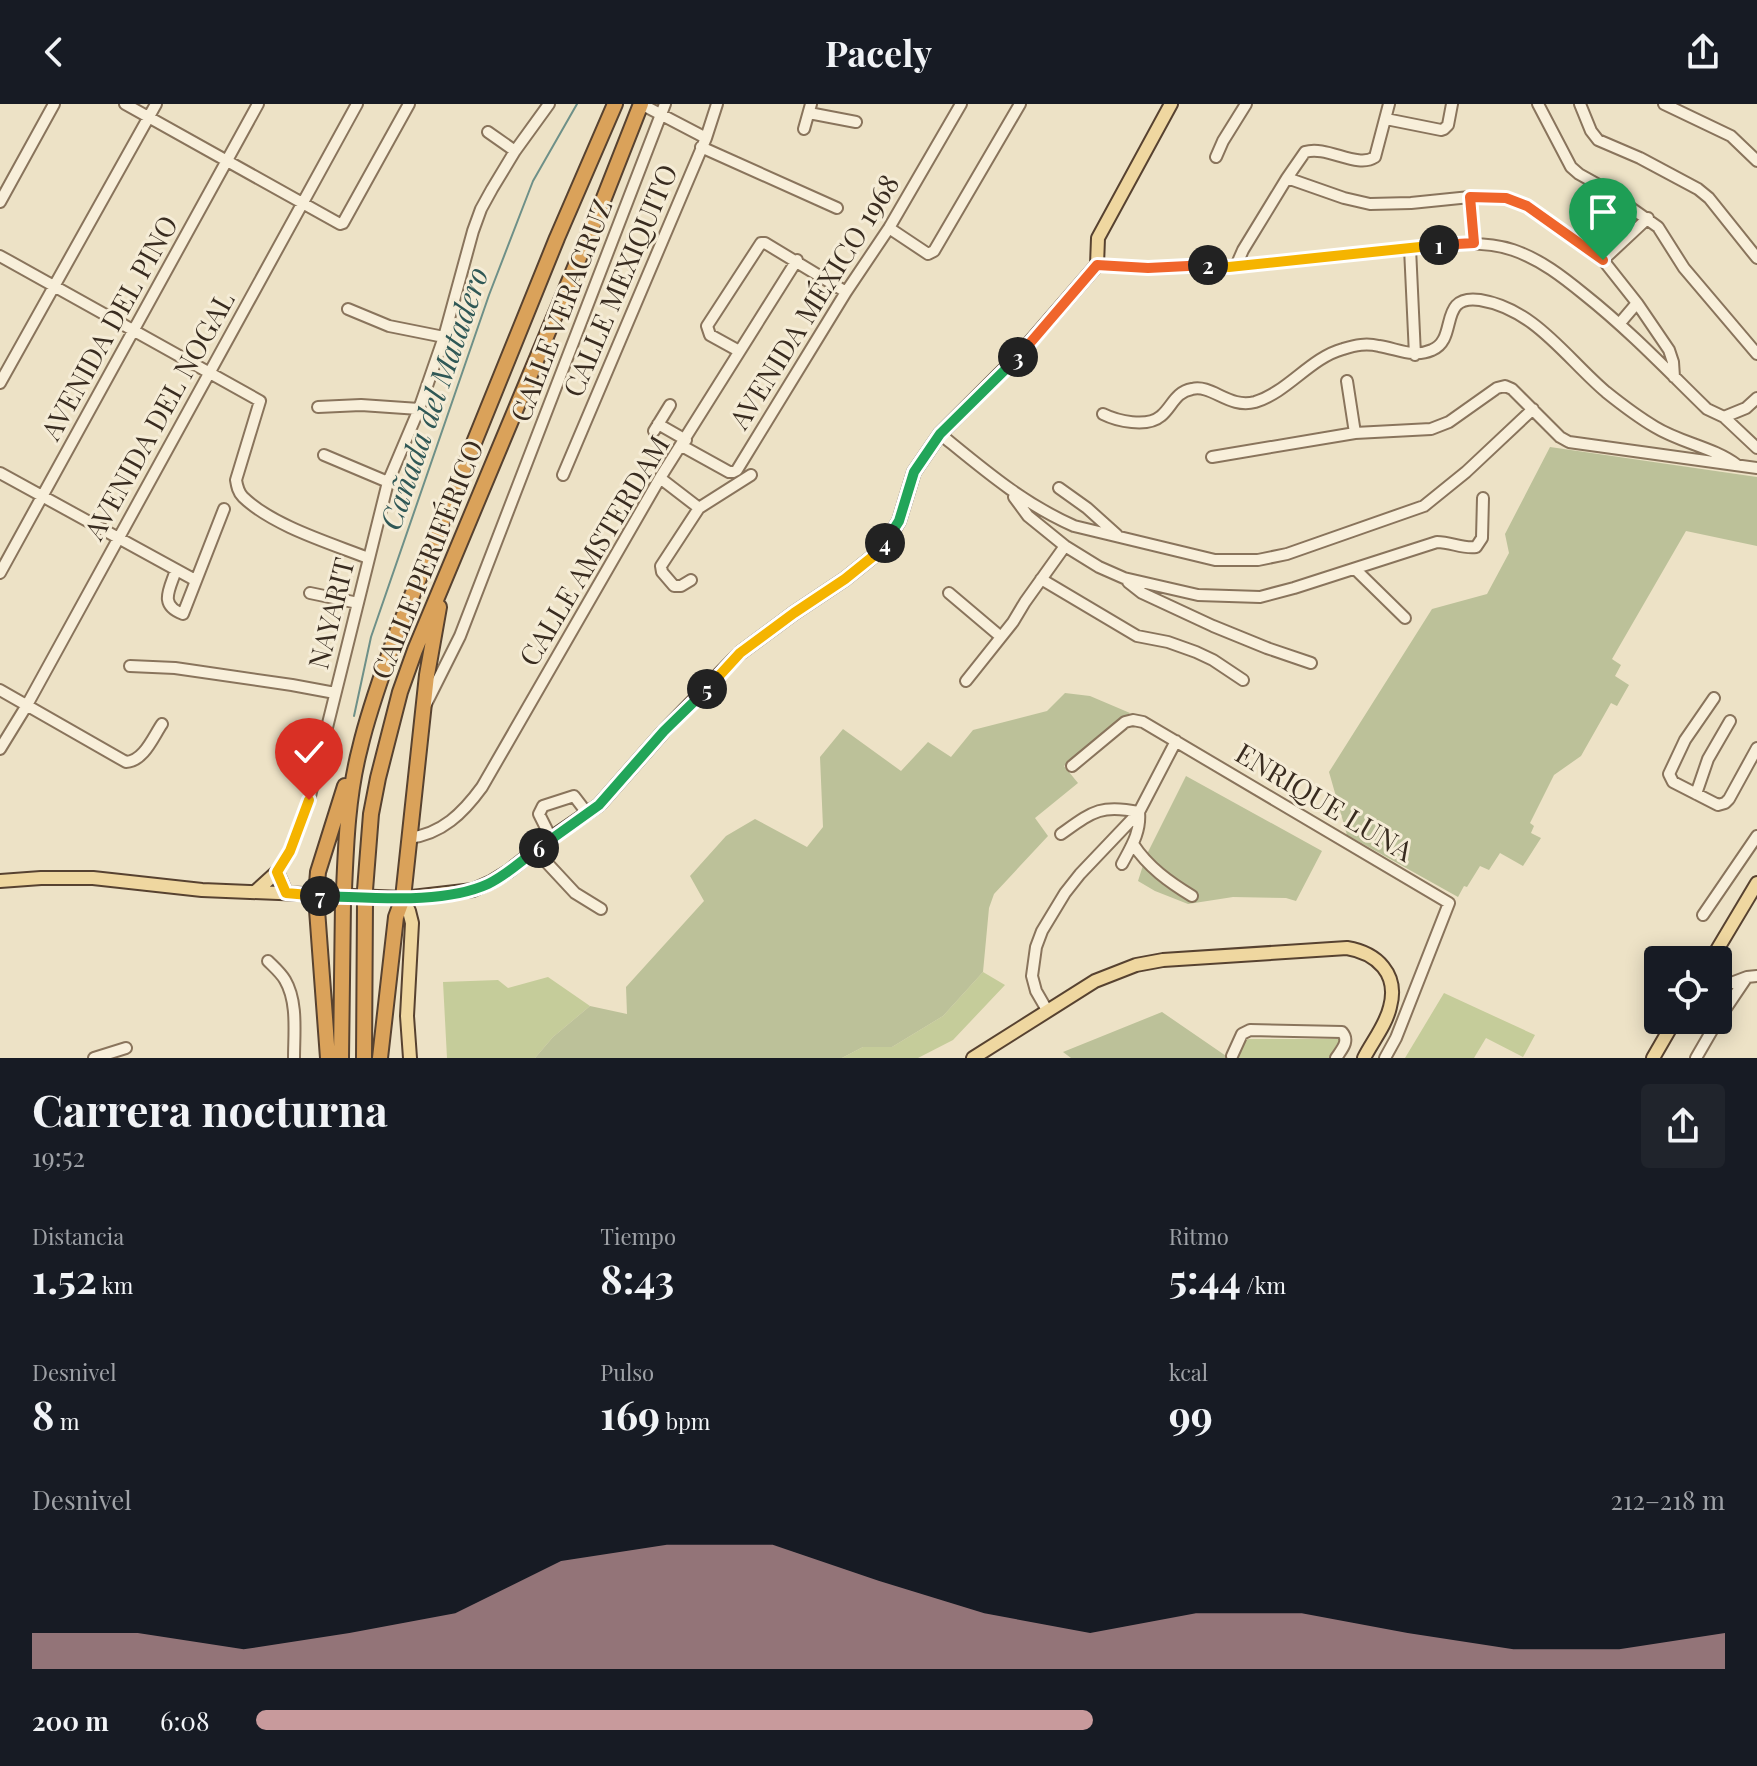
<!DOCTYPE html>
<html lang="es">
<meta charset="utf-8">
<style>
body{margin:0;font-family:"Playfair Display",serif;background:#20242c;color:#f1f3f6;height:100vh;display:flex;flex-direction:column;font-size:30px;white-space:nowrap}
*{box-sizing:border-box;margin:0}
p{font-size:26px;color:#9ea1a6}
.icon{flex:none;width:44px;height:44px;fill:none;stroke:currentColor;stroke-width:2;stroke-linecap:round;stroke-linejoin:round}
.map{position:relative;height:954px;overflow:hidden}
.details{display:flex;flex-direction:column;background:#171b24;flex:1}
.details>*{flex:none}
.controls{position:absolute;left:1644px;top:842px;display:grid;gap:16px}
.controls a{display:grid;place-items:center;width:88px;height:88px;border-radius:8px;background:#171b24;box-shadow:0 4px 20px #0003;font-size:40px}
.pin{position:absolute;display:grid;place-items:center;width:68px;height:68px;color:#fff;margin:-82px -34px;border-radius:50% 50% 50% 0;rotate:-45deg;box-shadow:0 0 8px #0007}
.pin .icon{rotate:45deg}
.km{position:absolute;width:40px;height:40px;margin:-20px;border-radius:50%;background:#222;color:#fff;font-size:22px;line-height:40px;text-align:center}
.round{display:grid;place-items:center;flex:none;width:84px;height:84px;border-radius:8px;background:#20242c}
.headline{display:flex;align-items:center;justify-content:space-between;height:136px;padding:0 32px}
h1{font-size:44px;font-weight:700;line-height:60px}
.figures{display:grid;grid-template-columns:repeat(3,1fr);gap:12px;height:136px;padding:8px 32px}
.figures div{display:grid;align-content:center}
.figures b{font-size:40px;font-weight:700}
.figures small{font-size:22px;font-weight:400}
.figures p{font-size:22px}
.chart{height:224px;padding:16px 32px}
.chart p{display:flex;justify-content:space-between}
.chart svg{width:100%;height:144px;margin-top:8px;fill:#c89a9c;opacity:.7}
ul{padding:0 32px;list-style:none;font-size:26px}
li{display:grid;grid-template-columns:128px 96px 1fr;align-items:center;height:60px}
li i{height:20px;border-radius:10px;background:#c89a9c}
header{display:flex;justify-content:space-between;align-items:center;height:104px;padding:0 32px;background:#171b24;font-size:36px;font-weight:700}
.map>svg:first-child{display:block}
</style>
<header><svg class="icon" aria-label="back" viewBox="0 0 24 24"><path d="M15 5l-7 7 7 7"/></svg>Pacely<svg class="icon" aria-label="share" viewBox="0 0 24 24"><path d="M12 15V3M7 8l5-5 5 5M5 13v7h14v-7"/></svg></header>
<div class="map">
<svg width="1757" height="954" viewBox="0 0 1757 954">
<rect width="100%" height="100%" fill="#ede2c6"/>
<path fill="#c5cc9a" d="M 983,868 L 1005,881 L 953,936 L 918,954 L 842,954 L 863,943 L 892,943 L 943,912 Z
M 548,873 L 590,902 L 553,933 L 535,954 L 447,954 L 443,878 L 498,876 L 508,884 Z
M 1444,889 L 1535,931 L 1523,953 L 1486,934 L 1474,954 L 1405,954 Z
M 1247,935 L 1340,935 L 1329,954 L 1236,954 Z"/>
<path fill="#bcc199" d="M 1550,343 L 1757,373 L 1757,442 L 1686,427 L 1612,555 L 1621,561 L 1615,572 L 1629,581 L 1617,602 L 1611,599 L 1581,652 L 1554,671 L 1530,719 L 1534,722 L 1531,729 L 1541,734 L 1523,762 L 1500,749 L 1489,766 L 1480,762 L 1467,783 L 1464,782 L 1458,793 L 1347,731 L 1329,668 L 1432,505 L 1487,490 L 1509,449 L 1505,430 Z
M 1065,589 L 1090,592 L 1130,609 L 1064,662 L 1078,679 L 1035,714 L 1048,732 L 994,790 L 989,804 L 983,868 L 943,912 L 892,943 L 863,943 L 842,954 L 535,954 L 553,933 L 590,902 L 627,910 L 626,883 L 704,797 L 690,772 L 726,732 L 755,715 L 807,743 L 823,723 L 820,653 L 843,625 L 901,667 L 928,638 L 951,653 L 973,626 L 1047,607 Z
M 1186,672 L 1322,747 L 1296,797 L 1286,794 L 1233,793 L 1188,800 L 1155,787 L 1138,777 L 1146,752 Z
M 1162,908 L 1229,954 L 1071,954 L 1063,948 Z"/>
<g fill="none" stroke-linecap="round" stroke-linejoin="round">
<path stroke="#6e9088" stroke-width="2" d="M 354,612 L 371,533 L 489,191 L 533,77 L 577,0"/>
<g stroke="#89745c" stroke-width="14">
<path id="minor" d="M 125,0 L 340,120 L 343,119 L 409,0
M 641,0 L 706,34
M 1538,0 L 1571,63 L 1579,70 L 1597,80 L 1658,123 L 1684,164 L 1757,250
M 1580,0 L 1591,27 L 1598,36 L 1640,54 L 1698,85 L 1709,94 L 1757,154
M 1664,0 L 1731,32 L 1757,57
M 809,9 L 856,18
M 1386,15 L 1441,26 L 1444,25 L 1448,21 L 1452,0
M 804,25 L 811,0
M 488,28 L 515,47
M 701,43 L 837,104
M 1216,53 L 1223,37 L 1246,0
M 1287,74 L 1344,94 L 1370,100 L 1411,99 L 1470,93 L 1506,94 L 1527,102 L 1603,156 L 1637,199 L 1669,246 L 1673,258 L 1674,273
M 1470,93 L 1474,139
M 0,98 L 54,0
M 889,124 L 928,150 L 934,147 L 1020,0
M 1410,144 L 1415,251
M 0,152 L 260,297 L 236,376 C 237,382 238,388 243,393 C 273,422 330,439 368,454
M 1603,156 L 1648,114
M 1097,161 L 1148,164 L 1207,161 L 1229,163 L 1452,140 C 1472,139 1493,139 1513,146 C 1540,155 1563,173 1585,191 C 1629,226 1667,266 1707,305 L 1724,313 L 1746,304 L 1757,294
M 1236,162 L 1243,146 L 1287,74 L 1305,48 C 1327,41 1357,65 1375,53 L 1389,0
M 348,205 L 389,222 L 444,233
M 1620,219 L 1637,199
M 739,247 L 710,231 L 707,222 L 761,139 L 765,139 L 846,188
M 1347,277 L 1355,329
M 0,279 L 156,0
M 318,303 L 361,301 L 419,305
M 1103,310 C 1117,317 1147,324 1161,312 C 1172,303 1175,288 1192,285 C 1212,280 1229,305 1255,298 C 1288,288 1310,254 1343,245 C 1356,241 1366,239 1379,242 C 1398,245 1414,254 1432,246 C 1459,235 1437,190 1480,196 C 1535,205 1566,254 1606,288 C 1621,300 1638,313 1655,323 C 1681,339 1713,343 1737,361
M 1724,313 L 1757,344
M 658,320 L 686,336
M 654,327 L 670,301
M 940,330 C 983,365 1022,399 1074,422 L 1215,456 L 1258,456 L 1287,450 L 1424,402 L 1466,368 L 1533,305
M 682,342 L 729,368 L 733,368 L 737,366 L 846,188 L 889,124 L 961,0
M 324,351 L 388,378
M 1212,353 L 1355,329 L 1431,325 L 1449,318 L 1497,284 L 1505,282 L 1512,285 L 1560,333 L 1569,338 L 1757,364
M 0,369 L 195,476
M 563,371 L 706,34 L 717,0
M 660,374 L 699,404
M 1059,384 L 1087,404 L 1117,431
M 1014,393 L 1028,412 L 1065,442 L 1099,463 L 1124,474 L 1198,491 L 1260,493 L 1294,484 L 1437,438 C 1451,438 1463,445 1476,443 L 1482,434 L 1483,394
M 1355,465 L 1405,514
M 176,466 C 170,485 158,501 183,510 L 224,405
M 0,469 L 258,0
M 1041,475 L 1137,532 L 1168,538 L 1196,548 L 1213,556 L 1243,576
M 691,476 L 681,482 L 674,482 L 662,468 L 661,462 L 699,404 L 751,371
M 1128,478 L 1142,489 L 1213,522 L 1267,544 L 1311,559
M 310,489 L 358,499
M 949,489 L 1001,533
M 130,562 L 175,564 L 292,581 L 335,589
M 966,577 L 1013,518 L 1025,498 L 1065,442
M 0,586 L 126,658 C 144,657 153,633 162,620
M 1714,594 L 1685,636 L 1669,670 L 1673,678 L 1718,701 L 1725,699 L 1729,695 L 1757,644
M 426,600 L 460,532 L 665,0
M 0,645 L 27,601 L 357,0
M 1072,662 L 1125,618 L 1133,616 L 1143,618 L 1449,799 L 1396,934 L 1385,954
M 1696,690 L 1708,655 L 1730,617
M 1061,730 C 1092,708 1100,700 1139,708 C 1141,728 1131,743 1122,760
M 409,734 C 442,730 463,709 482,683 L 660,374 L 797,156
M 551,734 L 539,710 L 543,702 L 574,692 L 587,709
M 1133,740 C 1148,763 1169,778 1192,792
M 535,746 L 575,789 L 601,805
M 277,768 L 290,747 L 309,696 L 388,378 L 419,305 L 444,233 L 473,127 L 481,105 L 492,85 L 515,47 L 549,0
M 1703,811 L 1757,732
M 268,857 C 274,863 281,869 285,876 C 298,898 294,929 294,954
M 1718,884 L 1747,873 L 1757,872
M 1047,906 L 1036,887 L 1032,872 L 1036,843 L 1042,827 L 1065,789 L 1080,770 L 1139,708 L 1176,637
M 1718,916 L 1747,873
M 1232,952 L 1242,930 L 1250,926 L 1342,928 C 1350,937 1342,945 1336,954
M 94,954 L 126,944
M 1696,954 L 1718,916"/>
</g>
<g stroke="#574230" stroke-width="16">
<path id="major" d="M 0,777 L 41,774 L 93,774 L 202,786 L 403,794 L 473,786 L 491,778 L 509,767 L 551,734 L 599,701 L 664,627 L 740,549 L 794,509 L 845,475 L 881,446 L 899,417 L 914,368 L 940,330 L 1019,251 L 1097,161 L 1098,134 L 1171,0
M 255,788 L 277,768 L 286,789
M 403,794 L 409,807 L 412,819 L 407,912 L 410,954
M 1711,856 L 1757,779
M 973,954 L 1095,877 L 1136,861 L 1163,856 L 1347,844 C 1377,849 1399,870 1390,903 C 1386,921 1372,938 1364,954
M 1653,954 L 1675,916"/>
</g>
<g stroke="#574230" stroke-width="18">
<path id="highway" d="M 344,786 C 346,738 348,690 360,644 C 369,605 383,568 396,531 L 557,134 L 615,0
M 365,786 L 371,710 L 378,674 L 400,588 L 415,546 L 604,94 L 641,0
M 328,954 L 316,792 L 318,768 L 345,682
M 341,954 L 343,798
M 364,954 L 365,799
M 380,954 L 396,813 L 403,794 L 427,571 L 439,503"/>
</g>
<use href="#minor" stroke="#f8efda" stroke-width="10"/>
<use href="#major" stroke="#efd7a0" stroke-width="12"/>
<use href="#highway" stroke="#daa25a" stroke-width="14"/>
<g stroke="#574230" stroke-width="18" stroke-linecap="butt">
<path id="highway-bridge" d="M 343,798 L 344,786
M 365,799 L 365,786"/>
</g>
<use href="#highway-bridge" stroke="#daa25a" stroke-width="14"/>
</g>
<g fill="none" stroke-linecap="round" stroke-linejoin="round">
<g stroke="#fff" stroke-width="16">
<path id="split-1" d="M 1439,141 L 1474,139 L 1470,93 L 1506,94 L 1527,102 L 1603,156"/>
</g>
<g stroke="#fff" stroke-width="16">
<path id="split-2" d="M 1208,161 L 1229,163 L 1439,141"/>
</g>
<g stroke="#fff" stroke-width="16">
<path id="split-3" d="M 1018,253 L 1097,161 L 1148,164 L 1208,161"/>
</g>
<g stroke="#fff" stroke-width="16">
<path id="split-4" d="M 885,439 L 899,417 L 914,368 L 940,330 L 1018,253"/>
</g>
<g stroke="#fff" stroke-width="16">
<path id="split-5" d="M 707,585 L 740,549 L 794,509 L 845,475 L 881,446 L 885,439"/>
</g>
<g stroke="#fff" stroke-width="16">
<path id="split-6" d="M 539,744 L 599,701 L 664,627 L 707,585"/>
</g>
<g stroke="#fff" stroke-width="16">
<path id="split-7" d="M 320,792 C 370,793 442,801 488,780 C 507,771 522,756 539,744"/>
</g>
<g stroke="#fff" stroke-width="16">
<path id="split-8" d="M 309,696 L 290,747 L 277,768 L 286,789 L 320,792"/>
</g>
<use href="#split-1" stroke="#f0652b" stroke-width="10"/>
<use href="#split-2" stroke="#f5b400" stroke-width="10"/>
<use href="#split-3" stroke="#f0652b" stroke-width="10"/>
<use href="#split-4" stroke="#22a559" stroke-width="10"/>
<use href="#split-5" stroke="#f5b400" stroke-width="10"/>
<use href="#split-6" stroke="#22a559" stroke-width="10"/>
<use href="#split-7" stroke="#22a559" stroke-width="10"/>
<use href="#split-8" stroke="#f5b400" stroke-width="10"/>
</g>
<g text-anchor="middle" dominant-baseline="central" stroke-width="6" stroke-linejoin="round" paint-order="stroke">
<g font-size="28" fill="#392c20" stroke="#f5ecd6">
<text transform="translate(619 176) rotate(-67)">CALLE MEXIQUITO</text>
<text transform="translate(813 197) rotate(-58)">AVENIDA MÉXICO 1968</text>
<text transform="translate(560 206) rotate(-69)">CALLE VERACRUZ</text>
<text transform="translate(108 223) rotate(-61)">AVENIDA DEL PINO</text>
<text transform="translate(158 311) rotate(-61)">AVENIDA DEL NOGAL</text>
<text transform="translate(593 446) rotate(-59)">CALLE AMSTERDAM</text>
<text transform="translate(426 455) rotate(-68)">CALLE PERIFÉRICO</text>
<text transform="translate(330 509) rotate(-76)">NAYARIT</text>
<text transform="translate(1325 697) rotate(31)">ENRIQUE LUNA</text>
</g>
<g font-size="30" font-style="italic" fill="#2f5856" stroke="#f5ecd6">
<text transform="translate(433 294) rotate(-71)">Cañada del Matadero</text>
</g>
</g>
</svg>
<div class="controls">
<a><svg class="icon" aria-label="locate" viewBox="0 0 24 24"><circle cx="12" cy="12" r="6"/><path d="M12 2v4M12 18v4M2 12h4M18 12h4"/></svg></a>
</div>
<div class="pin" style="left:1603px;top:156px;background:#1e9e55"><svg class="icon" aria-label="arrive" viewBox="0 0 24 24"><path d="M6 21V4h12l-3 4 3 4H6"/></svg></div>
<div class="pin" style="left:309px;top:696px;background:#d93025"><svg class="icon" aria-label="check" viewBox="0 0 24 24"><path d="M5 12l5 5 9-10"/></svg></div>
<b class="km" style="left:1439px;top:141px">1</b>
<b class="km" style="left:1208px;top:161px">2</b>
<b class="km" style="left:1018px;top:253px">3</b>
<b class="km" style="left:885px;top:439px">4</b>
<b class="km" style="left:707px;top:585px">5</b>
<b class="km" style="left:539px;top:744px">6</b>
<b class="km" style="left:320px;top:792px">7</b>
</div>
<section class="details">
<div class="headline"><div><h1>Carrera nocturna</h1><p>19:52</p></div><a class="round"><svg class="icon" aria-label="share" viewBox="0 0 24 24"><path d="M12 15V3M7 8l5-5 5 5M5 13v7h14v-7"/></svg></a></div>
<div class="figures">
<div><p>Distancia</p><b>1.52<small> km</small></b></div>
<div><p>Tiempo</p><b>8:43</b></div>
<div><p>Ritmo</p><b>5:44<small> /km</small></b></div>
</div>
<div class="figures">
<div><p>Desnivel</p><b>8<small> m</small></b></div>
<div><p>Pulso</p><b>169<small> bpm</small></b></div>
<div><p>kcal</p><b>99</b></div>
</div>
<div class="chart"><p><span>Desnivel</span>212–218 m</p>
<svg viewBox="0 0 160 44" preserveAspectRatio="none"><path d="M0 44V33L10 33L20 38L30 33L40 27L50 11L60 6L70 6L80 17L90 27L100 33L110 27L120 27L130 33L140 38L150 38L160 33V44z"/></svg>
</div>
<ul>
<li><b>200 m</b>6:08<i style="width:57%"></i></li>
</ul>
</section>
